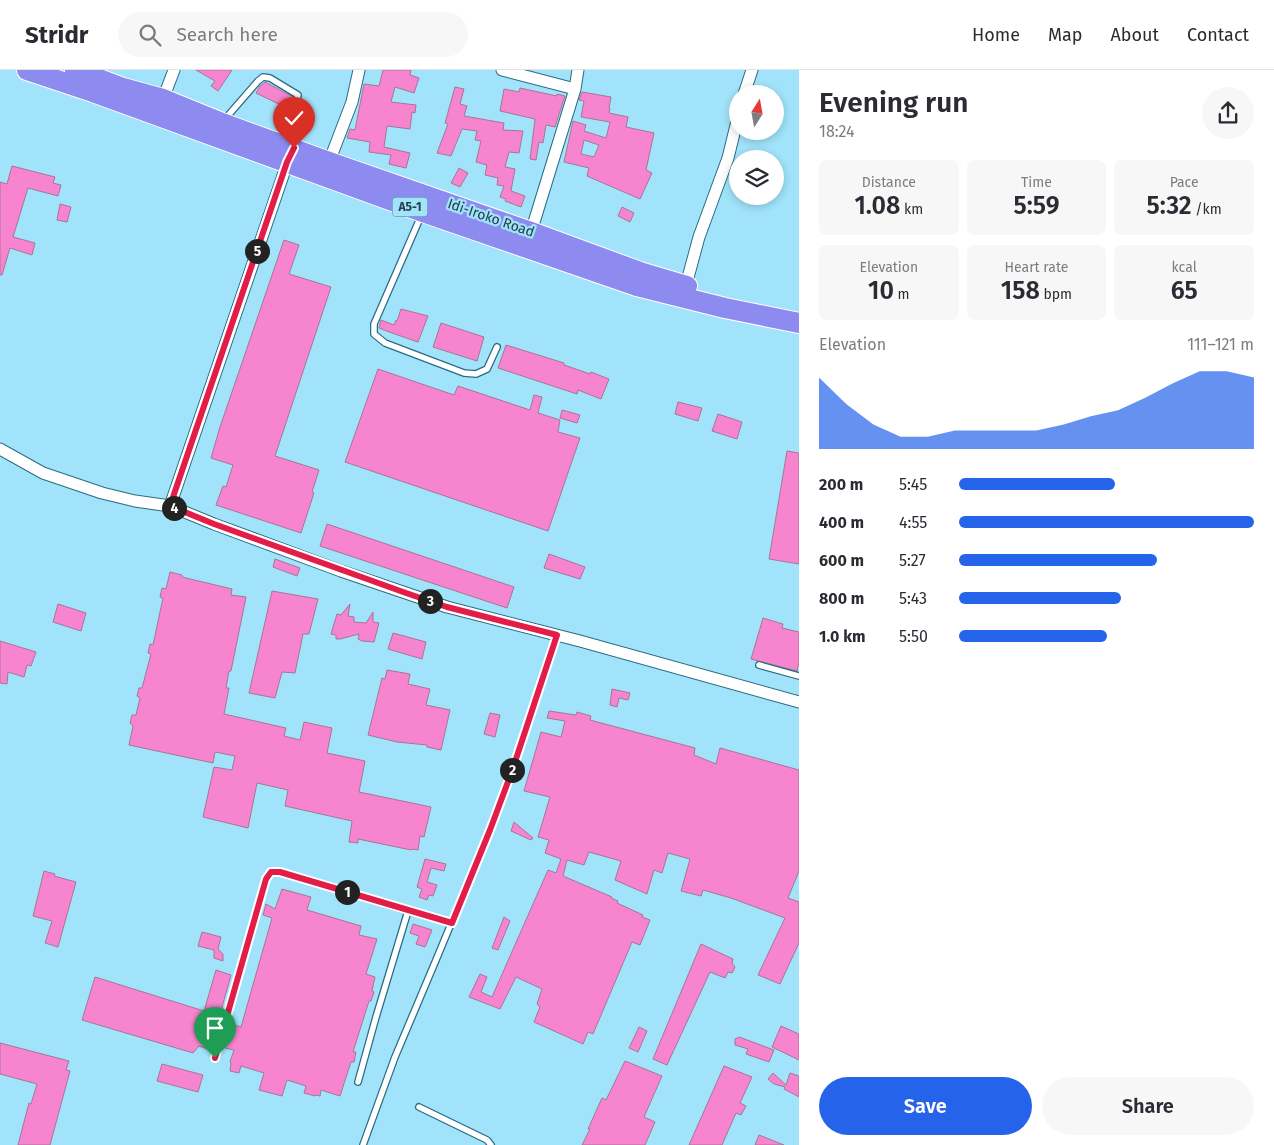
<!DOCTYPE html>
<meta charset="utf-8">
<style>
body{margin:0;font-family:"Fira Sans",sans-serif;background:#f7f7f7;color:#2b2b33;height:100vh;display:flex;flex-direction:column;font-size:19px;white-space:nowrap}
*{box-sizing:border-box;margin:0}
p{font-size:16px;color:#7c7c81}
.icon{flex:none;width:28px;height:28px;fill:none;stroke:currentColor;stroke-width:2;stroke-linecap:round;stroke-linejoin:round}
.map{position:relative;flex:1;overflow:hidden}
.drawer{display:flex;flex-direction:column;background:#fff;width:475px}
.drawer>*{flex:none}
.needle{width:32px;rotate:11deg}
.controls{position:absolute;left:729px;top:15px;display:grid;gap:10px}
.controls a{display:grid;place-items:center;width:55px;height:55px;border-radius:50%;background:#fff;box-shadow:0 2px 8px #0003;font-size:25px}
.pin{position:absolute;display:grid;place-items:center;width:42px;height:42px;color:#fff;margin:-51px -21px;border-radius:50% 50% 50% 0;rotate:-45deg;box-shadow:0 0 5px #0007}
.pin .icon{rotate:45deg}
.km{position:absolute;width:25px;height:25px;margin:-12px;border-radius:50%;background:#222;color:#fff;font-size:14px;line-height:25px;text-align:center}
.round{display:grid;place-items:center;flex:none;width:52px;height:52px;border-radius:26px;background:#f7f7f7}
.head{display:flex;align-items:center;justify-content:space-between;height:85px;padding:0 20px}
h1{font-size:28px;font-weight:600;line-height:38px}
.stats{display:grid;grid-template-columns:repeat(3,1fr);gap:8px;height:85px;padding:5px 20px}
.stats div{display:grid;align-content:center;border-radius:8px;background:#f7f7f7;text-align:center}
.stats b{font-size:25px;font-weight:600}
.stats small{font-size:14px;font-weight:400}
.stats p{font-size:14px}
.chart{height:140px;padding:10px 20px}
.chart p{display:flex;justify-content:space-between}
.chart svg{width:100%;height:90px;margin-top:5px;fill:#2563eb;opacity:.7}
.cta{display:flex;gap:10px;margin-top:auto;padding:10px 20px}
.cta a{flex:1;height:58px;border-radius:30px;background:#2563eb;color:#fff;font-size:20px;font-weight:600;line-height:58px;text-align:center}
.cta a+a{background:#f7f7f7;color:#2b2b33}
ul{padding:0 20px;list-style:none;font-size:16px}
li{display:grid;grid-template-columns:80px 60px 1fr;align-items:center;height:38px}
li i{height:12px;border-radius:6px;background:#2563eb}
header{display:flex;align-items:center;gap:30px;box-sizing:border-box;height:70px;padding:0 25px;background:#fff;border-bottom:1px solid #e1e1e2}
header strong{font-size:24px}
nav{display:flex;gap:28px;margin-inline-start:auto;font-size:18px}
.search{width:350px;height:45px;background:#f7f7f7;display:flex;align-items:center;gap:12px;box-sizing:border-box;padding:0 18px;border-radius:28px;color:#7c7c81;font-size:19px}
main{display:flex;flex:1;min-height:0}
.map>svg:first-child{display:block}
</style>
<header>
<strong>Stridr</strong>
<div class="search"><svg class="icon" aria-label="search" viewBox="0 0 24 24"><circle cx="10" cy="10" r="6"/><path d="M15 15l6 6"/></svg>Search here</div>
<nav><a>Home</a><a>Map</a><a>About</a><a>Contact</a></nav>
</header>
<main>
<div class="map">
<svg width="799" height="1075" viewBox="0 0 799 1075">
<rect width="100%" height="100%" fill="#a1e3fa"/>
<path fill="#f784ce" stroke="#a77694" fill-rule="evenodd" d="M 196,0 L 232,0 L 218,21 L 211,16 L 215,11 Z
M 383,0 L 411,0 L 410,5 L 419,8 L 414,23 L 395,17 L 391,32 L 416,35 L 415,43 L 412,42 L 410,59 L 387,56 L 384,77 L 410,83 L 406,98 L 389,94 L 391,85 L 369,82 L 370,72 L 347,68 L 350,59 L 355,60 L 364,14 L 379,16 Z
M 265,12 L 293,27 L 289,39 L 256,23 L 260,16 Z
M 455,17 L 464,19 L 460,34 L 467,36 L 464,46 L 504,53 L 503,60 L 523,61 L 519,83 L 509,82 L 505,97 L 515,99 L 511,121 L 525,126 L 521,137 L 505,131 L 506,129 L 500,127 L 504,116 L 497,115 L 498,108 L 485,105 L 487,95 L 476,92 L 481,71 L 475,70 L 477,61 L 462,59 L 451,86 L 437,83 L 448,54 L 445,53 Z
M 520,18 L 557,26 L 557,24 L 565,26 L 555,57 L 546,55 L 543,73 L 539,72 L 536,90 L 530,89 L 535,49 L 500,41 L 504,19 L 519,22 Z
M 582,22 L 611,27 L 609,38 L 610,38 L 609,43 L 628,47 L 626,57 L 654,63 L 646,100 L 652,103 L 640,129 L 587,106 L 589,98 L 564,92 L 573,51 L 586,55 L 584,61 L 606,68 L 610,52 L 581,47 L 584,31 L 579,30 ZM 584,70 L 599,75 L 594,87 L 581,84 Z
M 12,96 L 55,107 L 53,113 L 61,115 L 58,126 L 28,118 L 13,167 L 35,173 L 32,185 L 10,178 L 2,205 L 0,205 L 0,112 L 7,114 Z
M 459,98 L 468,103 L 460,117 L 451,113 Z
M 60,134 L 71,137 L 67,152 L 57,150 Z
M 622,137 L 634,143 L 630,152 L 618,146 Z
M 284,170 L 299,175 L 289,204 L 331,217 L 275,386 L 319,400 L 312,422 L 314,423 L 301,463 L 216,435 L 223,416 L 226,417 L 233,395 L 211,388 L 220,357 Z
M 401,239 L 428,246 L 418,272 L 392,263 L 379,258 L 381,250 L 394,255 L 396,250 L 397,251 Z
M 441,253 L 484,267 L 477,291 L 433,277 Z
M 506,275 L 564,293 L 564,295 L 590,304 L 591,302 L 609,309 L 601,329 L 578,320 L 577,324 L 498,298 Z
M 378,299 L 454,325 L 458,316 L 530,340 L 534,325 L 542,327 L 538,343 L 560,350 L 558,362 L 580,368 L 548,461 L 345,392 Z
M 678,332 L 702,338 L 698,351 L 675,344 Z
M 562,340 L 580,345 L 577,353 L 560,348 Z
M 718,344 L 742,352 L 737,369 L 712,361 Z
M 787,381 L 799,383 L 799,494 L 769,489 Z
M 327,454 L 514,517 L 507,538 L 320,476 Z
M 549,484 L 585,497 L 580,509 L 544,498 Z
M 275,489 L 300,498 L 297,506 L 273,497 Z
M 170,502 L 182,505 L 182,507 L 232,519 L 231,525 L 246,527 L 231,601 L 229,601 L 226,618 L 229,618 L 224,644 L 286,658 L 284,666 L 300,670 L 304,652 L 332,658 L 327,683 L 365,691 L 359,722 L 431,737 L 424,767 L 420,766 L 418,780 L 412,779 L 411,780 L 358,769 L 358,773 L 349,772 L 352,751 L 285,736 L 288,720 L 257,713 L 248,758 L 203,747 L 214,697 L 232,700 L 235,686 L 215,682 L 213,693 L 129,675 L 133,656 L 130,653 L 132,645 L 136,645 L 140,628 L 137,626 L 139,618 L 142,618 L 151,584 L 148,583 L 150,574 L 153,575 L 163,528 L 160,527 L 162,518 L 166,519 Z
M 272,521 L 318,529 L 309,564 L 303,564 L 295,603 L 282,602 L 275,628 L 249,623 Z
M 58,534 L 86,543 L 81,561 L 53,552 Z
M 350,534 L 348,546 L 354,547 L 354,552 L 366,553 L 373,542 L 373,552 L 379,553 L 374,572 L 362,571 L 358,569 L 359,564 L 340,569 L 336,569 L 336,565 L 331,564 L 337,544 L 341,545 Z
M 763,548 L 783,554 L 782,558 L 799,562 L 799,592 L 797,601 L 751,589 Z
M 393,563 L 426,572 L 422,589 L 388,579 Z
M 0,571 L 36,582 L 31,596 L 27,595 L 24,607 L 8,602 L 7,614 L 0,613 Z
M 387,600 L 410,604 L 408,614 L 430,619 L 426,635 L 450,640 L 441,680 L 427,677 L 427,675 L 397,672 L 368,665 L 382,608 L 385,609 Z
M 612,619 L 630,623 L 628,630 L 619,628 L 617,637 L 610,635 Z
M 549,641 L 576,645 L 577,642 L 591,646 L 590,650 L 695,678 L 694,685 L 716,694 L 720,678 L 799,700 L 799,801 L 788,828 L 799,832 L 799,873 L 780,914 L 758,905 L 785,848 L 731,828 L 703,820 L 701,826 L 681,821 L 690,789 L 668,783 L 662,803 L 654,800 L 647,824 L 615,810 L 621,791 L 589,782 L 584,795 L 567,790 L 563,806 L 612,827 L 611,828 L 618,831 L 617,833 L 643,845 L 642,847 L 650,850 L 640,875 L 632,872 L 593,964 L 588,962 L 583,974 L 534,952 L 540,937 L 537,934 L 542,919 L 516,907 L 500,939 L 469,927 L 480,904 L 487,907 L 481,922 L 492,927 L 548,800 L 556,803 L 561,789 L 545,783 L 549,770 L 538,767 L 550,727 L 524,721 L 541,662 L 561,667 L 565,651 L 547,648 Z
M 490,643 L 500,645 L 495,667 L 484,664 Z
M 514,752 L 533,768 L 531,770 L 511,761 Z
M 425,789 L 446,794 L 444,801 L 431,798 L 427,812 L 437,815 L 433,826 L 429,825 L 427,830 L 419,827 L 422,819 L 417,817 Z
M 44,801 L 55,804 L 54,806 L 76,812 L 58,877 L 45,873 L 52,851 L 33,846 Z
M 282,819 L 311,827 L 307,840 L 361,856 L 359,865 L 377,869 L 366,904 L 375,907 L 372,921 L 374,922 L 371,931 L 369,931 L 353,982 L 356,982 L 354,992 L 351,992 L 340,1026 L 321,1020 L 320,1026 L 315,1025 L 315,1026 L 304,1023 L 306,1016 L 287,1010 L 282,1026 L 259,1020 L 264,1003 L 241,996 L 239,1003 L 230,1001 L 231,993 L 230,992 L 234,980 L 225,978 L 231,954 L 241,957 L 272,848 L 263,845 L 266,834 L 275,839 Z
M 504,847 L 510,851 L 498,880 L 492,878 Z
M 413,854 L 432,860 L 425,877 L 416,874 L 419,866 L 410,863 Z
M 202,862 L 221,867 L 218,879 L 223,884 L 223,891 L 214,888 L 214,880 L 198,876 Z
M 701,874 L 733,889 L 732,893 L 735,897 L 732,903 L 728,902 L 725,908 L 710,902 L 667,995 L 653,989 Z
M 216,900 L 231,905 L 210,980 L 199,976 L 193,983 L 82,950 L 95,907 L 204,941 Z
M 781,956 L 799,964 L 799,990 L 772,977 Z
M 639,957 L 647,961 L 638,982 L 629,978 Z
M 739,967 L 774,980 L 769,992 L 746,984 L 748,979 L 735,975 L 735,969 Z
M 0,973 L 69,991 L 66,1000 L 70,1001 L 50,1075 L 18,1075 L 29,1033 L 31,1034 L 37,1014 L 0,1004 Z
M 625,991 L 662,1006 L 644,1047 L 655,1052 L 645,1075 L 582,1075 L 590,1059 L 588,1059 L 602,1028 L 606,1030 Z
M 162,994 L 203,1005 L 198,1022 L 157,1011 Z
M 724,996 L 752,1007 L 740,1033 L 746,1036 L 741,1045 L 736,1043 L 722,1075 L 689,1075 Z
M 773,1003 L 786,1015 L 790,1003 L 799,1006 L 799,1027 L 786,1020 L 784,1019 L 785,1017 L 774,1014 L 768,1009 Z
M 759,1065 L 784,1075 L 755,1075 Z"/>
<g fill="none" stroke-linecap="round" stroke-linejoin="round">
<g stroke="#2a6c82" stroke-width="8">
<path id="lane" d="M 225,49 L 258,11 L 263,7 L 270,8 L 298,25 L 287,73
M 421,146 L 374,254 L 374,264 L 385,273 L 464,303 L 476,304 L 487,299 L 497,277
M 759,595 L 799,606
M 215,988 L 266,809 L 271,803 L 280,802 L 408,841 L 452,853
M 358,1012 L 376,947 L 408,841
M 419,1037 L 487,1070 L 491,1075
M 363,1075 L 395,987 L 436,890 L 490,760 L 512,701 L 557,565"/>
</g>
<g stroke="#2a6c82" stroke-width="13">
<path id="street" d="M 502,0 L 575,19
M 744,24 L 752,0
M 163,29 L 174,0
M 329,92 L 352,32 L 359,0
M 531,162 L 575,19 L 578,0
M 686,215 L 699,167 L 728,88 L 738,47
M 0,379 L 43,403 L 102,423 L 135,431 L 170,436 L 214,454 L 341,501 L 447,537 L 580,571 L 799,632
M 170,436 L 289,88"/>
</g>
<g stroke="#fff" stroke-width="22">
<path id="highway" d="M 27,0 L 93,22 L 423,142 L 637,216 L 725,238 L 799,253
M 75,0 L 123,18 L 163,29 L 222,53 L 329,92 L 531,162 L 640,202 L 687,216"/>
</g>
<use href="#lane" stroke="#fff" stroke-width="5.5"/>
<use href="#street" stroke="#fff" stroke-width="11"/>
<use href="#highway" stroke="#8d8bf0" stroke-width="20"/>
</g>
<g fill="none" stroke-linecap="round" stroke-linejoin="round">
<g stroke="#fff" stroke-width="10">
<path id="route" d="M 215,988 L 266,809 L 271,802 L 280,802 L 452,853 L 490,760 L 512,701 L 557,565 L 447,537 L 406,523 L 214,454 L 170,436 L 287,92 L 294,78"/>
</g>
<use href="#route" stroke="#e11d48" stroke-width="6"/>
</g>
<g text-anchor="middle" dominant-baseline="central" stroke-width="4.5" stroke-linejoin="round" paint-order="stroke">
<rect fill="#a1e3fa" stroke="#4a717f" stroke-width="1" x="392.5" y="127.5" width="35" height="19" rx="4"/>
<g font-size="12" font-weight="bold" fill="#25404a">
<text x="410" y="137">A5-1</text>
</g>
<g font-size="14" fill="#25404a" stroke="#a1e3fa">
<text transform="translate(491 148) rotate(19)">Idi-Iroko Road</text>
</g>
</g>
</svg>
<div class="controls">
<a><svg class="needle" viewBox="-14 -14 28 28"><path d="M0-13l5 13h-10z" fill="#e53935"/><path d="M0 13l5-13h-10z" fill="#7c7c81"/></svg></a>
<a><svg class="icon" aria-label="layers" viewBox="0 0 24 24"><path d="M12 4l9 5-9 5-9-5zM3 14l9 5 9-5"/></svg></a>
</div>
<div class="pin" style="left:215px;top:988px;background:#1e9e55"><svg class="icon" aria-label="arrive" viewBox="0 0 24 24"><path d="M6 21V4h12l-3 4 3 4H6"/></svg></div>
<div class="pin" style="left:294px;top:78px;background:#d93025"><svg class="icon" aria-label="check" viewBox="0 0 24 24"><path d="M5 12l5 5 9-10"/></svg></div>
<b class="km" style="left:347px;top:822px">1</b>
<b class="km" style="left:512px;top:700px">2</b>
<b class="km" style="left:430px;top:531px">3</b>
<b class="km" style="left:174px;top:438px">4</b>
<b class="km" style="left:257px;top:181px">5</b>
</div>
<section class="drawer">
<div class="head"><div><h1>Evening run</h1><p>18:24</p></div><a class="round"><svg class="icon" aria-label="share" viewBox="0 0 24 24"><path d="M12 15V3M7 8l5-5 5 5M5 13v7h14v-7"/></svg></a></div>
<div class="stats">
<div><p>Distance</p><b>1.08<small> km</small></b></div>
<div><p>Time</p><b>5:59</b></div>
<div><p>Pace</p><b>5:32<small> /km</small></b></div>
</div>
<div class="stats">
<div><p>Elevation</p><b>10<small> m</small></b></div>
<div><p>Heart rate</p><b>158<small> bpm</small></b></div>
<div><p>kcal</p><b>65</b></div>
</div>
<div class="chart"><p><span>Elevation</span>111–121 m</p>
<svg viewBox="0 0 160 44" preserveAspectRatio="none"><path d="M0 44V9L10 22L20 32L30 38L40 38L50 35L60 35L70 35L80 35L90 32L100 28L110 25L120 19L130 12L140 6L150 6L160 9V44z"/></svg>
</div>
<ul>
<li><b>200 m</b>5:45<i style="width:53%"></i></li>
<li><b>400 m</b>4:55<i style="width:100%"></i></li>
<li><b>600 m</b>5:27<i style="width:67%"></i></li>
<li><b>800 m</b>5:43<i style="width:55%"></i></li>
<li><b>1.0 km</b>5:50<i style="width:50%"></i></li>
</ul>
<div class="cta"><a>Save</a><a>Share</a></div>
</section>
</main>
